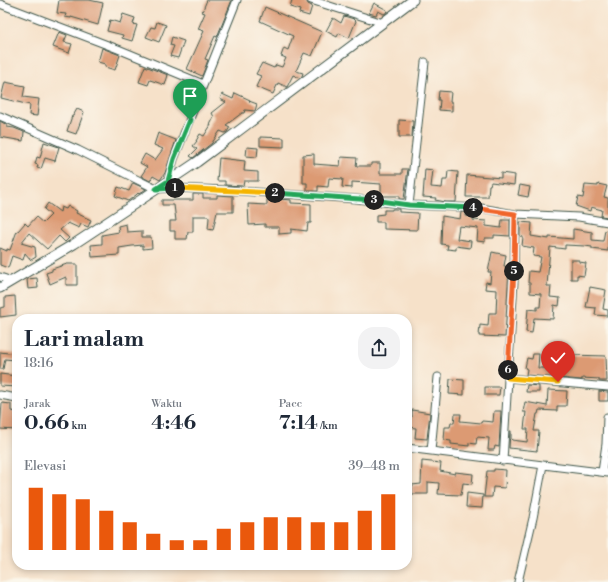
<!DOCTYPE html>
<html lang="id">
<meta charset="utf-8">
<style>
body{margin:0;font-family:"Libre Bodoni",serif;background:#f2f2f3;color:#1f2937;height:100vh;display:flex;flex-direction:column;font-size:15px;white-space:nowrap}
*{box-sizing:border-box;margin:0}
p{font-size:13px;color:#747a83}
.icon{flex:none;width:22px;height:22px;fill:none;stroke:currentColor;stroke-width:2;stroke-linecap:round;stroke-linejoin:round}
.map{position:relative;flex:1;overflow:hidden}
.panel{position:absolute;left:12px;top:314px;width:400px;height:256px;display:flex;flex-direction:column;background:#fff;border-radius:16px;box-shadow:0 2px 6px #0003}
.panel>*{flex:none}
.pin{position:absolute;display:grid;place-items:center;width:34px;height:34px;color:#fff;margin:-41px -17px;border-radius:50% 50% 50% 0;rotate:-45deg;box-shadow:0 0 4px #0007}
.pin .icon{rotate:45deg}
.km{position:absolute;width:20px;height:20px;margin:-10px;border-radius:50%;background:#222;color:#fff;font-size:11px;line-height:20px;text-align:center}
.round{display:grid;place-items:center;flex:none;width:42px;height:42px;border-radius:16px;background:#f2f2f3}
.headline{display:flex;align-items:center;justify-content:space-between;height:68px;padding:0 12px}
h1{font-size:22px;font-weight:700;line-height:30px}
.metrics{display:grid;grid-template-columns:repeat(3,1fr);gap:6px;height:68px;padding:4px 12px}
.metrics div{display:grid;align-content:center}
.metrics b{font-size:20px;font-weight:700}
.metrics small{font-size:11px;font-weight:400}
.metrics p{font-size:11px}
.chart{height:112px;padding:8px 12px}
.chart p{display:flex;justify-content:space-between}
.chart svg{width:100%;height:72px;margin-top:4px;stroke:#ea580c;stroke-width:6}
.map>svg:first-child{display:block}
</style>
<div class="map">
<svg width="608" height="582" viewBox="0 0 608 582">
<rect width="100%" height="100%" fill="#fbf7ec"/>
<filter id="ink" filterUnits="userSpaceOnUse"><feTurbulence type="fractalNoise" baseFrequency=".025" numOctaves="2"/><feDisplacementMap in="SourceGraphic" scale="8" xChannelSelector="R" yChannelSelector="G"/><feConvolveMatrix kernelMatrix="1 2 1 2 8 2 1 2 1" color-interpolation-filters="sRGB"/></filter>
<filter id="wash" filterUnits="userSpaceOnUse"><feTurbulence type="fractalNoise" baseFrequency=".012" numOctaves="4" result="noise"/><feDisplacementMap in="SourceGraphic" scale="16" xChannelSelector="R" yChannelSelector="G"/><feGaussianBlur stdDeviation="0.9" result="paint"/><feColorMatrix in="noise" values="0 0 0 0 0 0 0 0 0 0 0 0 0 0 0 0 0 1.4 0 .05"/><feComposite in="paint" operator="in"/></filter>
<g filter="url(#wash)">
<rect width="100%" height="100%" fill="#f6e1c9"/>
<g id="blocks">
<path fill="#dc9a73" d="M 59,0 L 89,0 L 103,3 L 98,25 L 71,17 L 71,18 L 65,17 L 66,14 L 57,13 Z
M 207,0 L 232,0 L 217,37 L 215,36 L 205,59 L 208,60 L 202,76 L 187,69 L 204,31 L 198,29 L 205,13 L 202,12 Z
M 292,0 L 306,0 L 308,4 L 312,6 L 309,16 L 299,13 L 300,10 L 290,7 Z
M 374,3 L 387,10 L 386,13 L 384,14 L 378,11 L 376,15 L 369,13 Z
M 265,7 L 322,32 L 312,56 L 304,53 L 296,71 L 303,73 L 302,76 L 300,78 L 293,75 L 287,87 L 278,83 L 273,94 L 256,87 L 261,76 L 256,74 L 262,63 L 274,68 L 276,65 L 282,67 L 286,58 L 281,56 L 284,48 L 288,50 L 293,36 L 260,21 Z
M 123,14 L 135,18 L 133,24 L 137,25 L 132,41 L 122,38 L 123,35 L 107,31 L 110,20 L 120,23 Z
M 344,16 L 354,19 L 356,21 L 349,38 L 339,33 L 337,37 L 326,31 L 333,18 L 341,23 Z
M 157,22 L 166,25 L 159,42 L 146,37 L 151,27 L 155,28 Z
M 59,32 L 67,35 L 64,42 L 72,44 L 69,53 L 53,47 Z
M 172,37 L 184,41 L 178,58 L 170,56 L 174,46 L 170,45 Z
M 102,48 L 120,55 L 115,70 L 105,67 L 105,64 L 98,62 Z
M 145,66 L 168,75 L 165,85 L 150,80 L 148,85 L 139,82 Z
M 5,82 L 25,86 L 23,97 L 39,99 L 37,116 L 29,115 L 30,105 L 1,98 Z
M 187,83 L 197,87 L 192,97 L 182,92 Z
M 439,91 L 451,92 L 450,102 L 452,102 L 452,111 L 439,110 L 440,100 L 438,100 Z
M 235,93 L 250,100 L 249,101 L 257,104 L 255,111 L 245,110 L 244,113 L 242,113 L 226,125 L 230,127 L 227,132 L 225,133 L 220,131 L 212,143 L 193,158 L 190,156 L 197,149 L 193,146 L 197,141 L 196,141 L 200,134 L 204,136 L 211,125 L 210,125 L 214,117 L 212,113 L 226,102 L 220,99 L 222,94 L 233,99 Z
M 77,109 L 84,112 L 76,134 L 67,131 L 72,116 L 73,116 Z
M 399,120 L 413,121 L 412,137 L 399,137 Z
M 0,121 L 7,125 L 7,127 L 14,128 L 24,132 L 23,141 L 0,137 Z
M 158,133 L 176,140 L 165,173 L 160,180 L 153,176 L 150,181 L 141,176 L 147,167 L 140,163 L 145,154 L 155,160 L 163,149 L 154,145 Z
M 260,137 L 284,138 L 284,147 L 260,146 Z
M 44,142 L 59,147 L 55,161 L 45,158 L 41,169 L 37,168 L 38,165 L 35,164 L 37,157 L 40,158 Z
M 247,147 L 258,148 L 257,157 L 246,156 Z
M 314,154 L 314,164 L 340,166 L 341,157 L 357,158 L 356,166 L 371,166 L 371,163 L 380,163 L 380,174 L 402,174 L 402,169 L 408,169 L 404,199 L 399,199 L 399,196 L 381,196 L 381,184 L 352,182 L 352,188 L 342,187 L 343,179 L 329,178 L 328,187 L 318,186 L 318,191 L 307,191 L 307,183 L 303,183 L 303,155 Z
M 219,158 L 245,161 L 244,171 L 258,172 L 258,181 L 244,181 L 243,186 L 225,185 L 225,181 L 217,181 Z
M 425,169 L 433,170 L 431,187 L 442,188 L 443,180 L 447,180 L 448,171 L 458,172 L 456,202 L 446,202 L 435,200 L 436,198 L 423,197 Z
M 501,173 L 515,175 L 514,185 L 491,182 L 490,185 L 489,185 L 488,197 L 466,197 L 467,175 L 501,178 Z
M 133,183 L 146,189 L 139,194 L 138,193 L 136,195 L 128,201 L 115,196 L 118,187 L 129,191 Z
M 598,184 L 607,186 L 604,197 L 608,198 L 608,217 L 601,216 L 602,210 L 591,207 L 590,211 L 576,206 L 578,197 L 583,198 L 585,185 L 598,186 Z
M 520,185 L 530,187 L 528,197 L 518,195 Z
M 193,194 L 203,194 L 203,198 L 217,198 L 217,195 L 233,196 L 233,212 L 217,212 L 213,230 L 208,229 L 209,218 L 208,216 L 193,216 L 193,232 L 188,232 L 187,239 L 175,239 L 175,231 L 170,231 L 170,221 L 176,221 L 174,205 L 162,205 L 162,200 L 193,200 Z
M 267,198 L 291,200 L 291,203 L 311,204 L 311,223 L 308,223 L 307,231 L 291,229 L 291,233 L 279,234 L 279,227 L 265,227 L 265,224 L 249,225 L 248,204 L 267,205 Z
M 48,203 L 60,212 L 61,207 L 66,209 L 68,206 L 77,211 L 76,213 L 91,220 L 88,227 L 81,224 L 79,228 L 68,223 L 60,230 L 69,238 L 65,242 L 59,236 L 47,249 L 29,233 L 21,243 L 35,247 L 36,257 L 31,260 L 25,253 L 23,260 L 12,256 L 8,268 L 0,265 L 0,248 L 7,251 L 7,249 L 10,250 L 17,231 L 18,231 L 25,223 L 28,226 L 36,217 L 43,223 L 51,215 L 44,209 Z
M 392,209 L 399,209 L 399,212 L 418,213 L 417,230 L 384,229 L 384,222 L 376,222 L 376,215 L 384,214 L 384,210 L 392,210 Z
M 461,212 L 466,212 L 466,216 L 473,217 L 473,220 L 486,221 L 486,226 L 501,228 L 502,220 L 510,220 L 510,236 L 494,235 L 494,238 L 485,238 L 485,242 L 477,241 L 478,228 L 459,226 L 457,239 L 471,241 L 470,248 L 456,246 L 456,250 L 447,249 L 448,245 L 441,244 L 442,216 L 460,219 Z
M 520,222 L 532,223 L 531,236 L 549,239 L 549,237 L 573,239 L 573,229 L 592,232 L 592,240 L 603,241 L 605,230 L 608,231 L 608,251 L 592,249 L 592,247 L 585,246 L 565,245 L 565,249 L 550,247 L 547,286 L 551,286 L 550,297 L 560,298 L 559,306 L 554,305 L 553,319 L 534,318 L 532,333 L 526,332 L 528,309 L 537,310 L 537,307 L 540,307 L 541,294 L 530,293 L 530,283 L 528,283 L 529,271 L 538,272 L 541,257 L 533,256 L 534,248 L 522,246 L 523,237 L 520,236 Z
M 126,224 L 127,232 L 142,231 L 142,237 L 151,237 L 152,248 L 143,249 L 143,245 L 132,246 L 119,248 L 119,255 L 92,257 L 91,245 L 102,244 L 102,235 L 119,232 L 118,226 Z
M 492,252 L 506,255 L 504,266 L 509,267 L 505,337 L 479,336 L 480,325 L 488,326 L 489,313 L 496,313 L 497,290 L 485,289 L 486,282 L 490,283 L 491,272 L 488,272 Z
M 571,260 L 579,260 L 579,262 L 586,263 L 584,276 L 577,275 L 577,279 L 571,279 Z
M 67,264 L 77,264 L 77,285 L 66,285 L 66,277 L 50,284 L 46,273 L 52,271 L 52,269 Z
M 37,278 L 38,288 L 28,289 L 27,279 Z
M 590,287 L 606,290 L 603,309 L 608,310 L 608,316 L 595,315 L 596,308 L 586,307 Z
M 15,296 L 16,315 L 0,317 L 0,308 L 5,307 L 5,297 Z
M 0,352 L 16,354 L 15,360 L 5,359 L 3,369 L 0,369 Z
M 533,354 L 539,354 L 538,368 L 560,368 L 560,364 L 570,364 L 570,355 L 606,356 L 607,381 L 599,381 L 599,379 L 582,378 L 582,380 L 581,380 L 526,375 L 527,369 L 525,368 L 527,358 L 532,359 Z
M 0,374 L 17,376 L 17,387 L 0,386 Z
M 450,379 L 464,380 L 464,395 L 449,394 Z
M 527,385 L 539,386 L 539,392 L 526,392 Z
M 485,387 L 500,387 L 499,395 L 485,395 Z
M 548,390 L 567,391 L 566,406 L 557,406 L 557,411 L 539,410 L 538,414 L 537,414 L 534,431 L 539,431 L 537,451 L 509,448 L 510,431 L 511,431 L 511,439 L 512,440 L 527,442 L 528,429 L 524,429 L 526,412 L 523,412 L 525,402 L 547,406 Z
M 599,391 L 608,392 L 608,401 L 599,401 Z
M 2,403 L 11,404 L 11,411 L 17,412 L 17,430 L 0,429 Z
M 412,410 L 430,413 L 427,439 L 415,438 L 416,428 L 407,427 L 407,416 L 412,417 Z
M 494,411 L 501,411 L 499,447 L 495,446 L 494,450 L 488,450 L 489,438 L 477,437 L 476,444 L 469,443 L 469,446 L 451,444 L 451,441 L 444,440 L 445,427 L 450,427 L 451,423 L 454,423 L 455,414 L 461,414 L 460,421 L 481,423 L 482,421 L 493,422 Z
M 422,461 L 441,463 L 440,471 L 455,474 L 455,472 L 473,474 L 472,484 L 463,483 L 461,495 L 438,494 L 439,483 L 428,482 L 428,494 L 412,494 L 412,485 L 421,484 Z
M 494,469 L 506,470 L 505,488 L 493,487 L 492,497 L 484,497 L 487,471 L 494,471 Z
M 467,493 L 483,495 L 482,508 L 466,507 Z"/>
</g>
</g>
<g filter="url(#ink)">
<use href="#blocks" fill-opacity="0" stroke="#3f564a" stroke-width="1"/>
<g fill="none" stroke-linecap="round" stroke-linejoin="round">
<g stroke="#3f564a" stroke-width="9">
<path id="minor" d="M 311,0 L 383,23
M 0,4 L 118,49 L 203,84
M 0,116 L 78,150 L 156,189 L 174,188 L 226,190 L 356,199 L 409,205 L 481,208 L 515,214 L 579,217 L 608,222
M 168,181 L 174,159 L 237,0
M 409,205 L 425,62
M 0,277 L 12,281
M 508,378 L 608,387
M 0,395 L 17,398
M 407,448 L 608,473
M 431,451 L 438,377
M 503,461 L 514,281 L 515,214
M 602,472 L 606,444 L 607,417
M 518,582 L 533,518 L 543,465"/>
</g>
<g stroke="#3f564a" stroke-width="11">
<path id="major" d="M 0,288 L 74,244 L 142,199 L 197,162 L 413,0"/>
</g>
<use href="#minor" stroke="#fff" stroke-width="7"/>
<use href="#major" stroke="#fff" stroke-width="9"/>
</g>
</g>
<g fill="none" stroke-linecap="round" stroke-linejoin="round" filter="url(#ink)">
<g stroke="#fff" stroke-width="8">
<path id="split-1" d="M 175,188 L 156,189 L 168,181 L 174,159 L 190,120"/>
</g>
<g stroke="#fff" stroke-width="8">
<path id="split-2" d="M 175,188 L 275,193"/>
</g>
<g stroke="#fff" stroke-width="8">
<path id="split-3" d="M 275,193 L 374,200"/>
</g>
<g stroke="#fff" stroke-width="8">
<path id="split-4" d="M 374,200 L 409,205 L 473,208"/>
</g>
<g stroke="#fff" stroke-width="8">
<path id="split-5" d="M 473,208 L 515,214 L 514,271"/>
</g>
<g stroke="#fff" stroke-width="8">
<path id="split-6" d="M 508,370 L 514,271"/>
</g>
<g stroke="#fff" stroke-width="8">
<path id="split-7" d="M 508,370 L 508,378 L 558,382"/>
</g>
<use href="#split-1" stroke="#22a559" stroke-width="5"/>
<use href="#split-2" stroke="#f5b400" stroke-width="5"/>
<use href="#split-3" stroke="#22a559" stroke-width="5"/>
<use href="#split-4" stroke="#22a559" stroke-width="5"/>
<use href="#split-5" stroke="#f0652b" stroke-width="5"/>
<use href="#split-6" stroke="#f0652b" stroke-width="5"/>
<use href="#split-7" stroke="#f5b400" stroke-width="5"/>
</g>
</svg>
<div class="pin" style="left:190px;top:120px;background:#1e9e55"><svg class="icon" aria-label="arrive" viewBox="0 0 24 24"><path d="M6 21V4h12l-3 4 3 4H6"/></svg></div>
<div class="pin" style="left:558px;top:382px;background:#d93025"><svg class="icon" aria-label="check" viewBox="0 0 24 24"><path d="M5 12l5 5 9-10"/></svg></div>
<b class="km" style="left:175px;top:188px">1</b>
<b class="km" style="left:275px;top:193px">2</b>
<b class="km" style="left:374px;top:200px">3</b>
<b class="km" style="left:473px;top:208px">4</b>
<b class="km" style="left:514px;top:271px">5</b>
<b class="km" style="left:508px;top:370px">6</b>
<section class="panel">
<div class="headline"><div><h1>Lari malam</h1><p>18:16</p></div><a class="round"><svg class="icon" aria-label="share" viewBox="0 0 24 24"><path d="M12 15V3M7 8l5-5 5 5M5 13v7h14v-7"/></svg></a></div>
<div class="metrics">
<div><p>Jarak</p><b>0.66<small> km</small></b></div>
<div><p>Waktu</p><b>4:46</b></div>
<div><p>Pace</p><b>7:14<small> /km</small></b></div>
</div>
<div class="chart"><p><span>Elevasi</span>39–48 m</p>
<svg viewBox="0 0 160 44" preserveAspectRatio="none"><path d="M5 44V6M15 44V10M25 44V13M35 44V20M45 44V27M55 44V34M65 44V38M75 44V38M85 44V31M95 44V27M105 44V24M115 44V24M125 44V27M135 44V27M145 44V20M155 44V10"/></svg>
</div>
</section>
</div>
